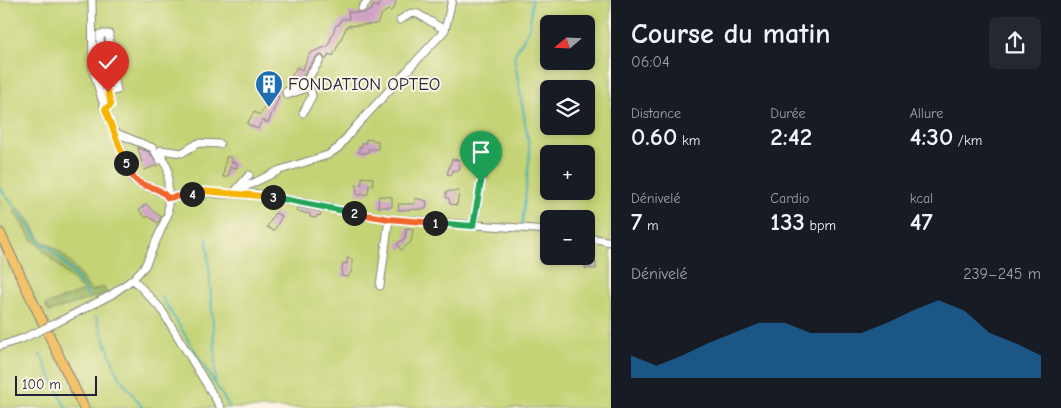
<!DOCTYPE html>
<html lang="fr">
<meta charset="utf-8">
<style>
body{margin:0;font-family:"Comic Neue",sans-serif;background:#242831;color:#f1f3f6;height:100vh;display:flex;flex-direction:column;font-size:19px;white-space:nowrap}
*{box-sizing:border-box;margin:0}
p{font-size:16px;color:#9ea1a6}
.icon{flex:none;width:28px;height:28px;fill:none;stroke:currentColor;stroke-width:2;stroke-linecap:round;stroke-linejoin:round}
.map{position:relative;flex:1;overflow:hidden}
.drawer{display:flex;flex-direction:column;background:#171b24;width:450px}
.drawer>*{flex:none}
.needle{width:32px;rotate:251deg}
.tools{position:absolute;left:540px;top:15px;display:grid;gap:10px}
.tools a{display:grid;place-items:center;width:55px;height:55px;border-radius:8px;background:#171b24;box-shadow:0 2px 8px #0003;font-size:25px}
.scale{position:absolute;left:15px;bottom:12px;width:82px;box-sizing:border-box;padding-left:5px;border:2px solid #22223b;border-top:0;font-size:14px;line-height:18px;white-space:nowrap;color:#22223b;-webkit-text-stroke:4px #fcf5e5;paint-order:stroke}
.pin{position:absolute;display:grid;place-items:center;width:42px;height:42px;color:#fff;margin:-51px -21px;border-radius:50% 50% 50% 0;rotate:-45deg;box-shadow:0 0 5px #0007}
.pin .icon{rotate:45deg}
.km{position:absolute;width:25px;height:25px;margin:-12px;border-radius:50%;background:#222;color:#fff;font-size:14px;line-height:25px;text-align:center}
.round{display:grid;place-items:center;flex:none;width:52px;height:52px;border-radius:8px;background:#242831}
.headline{display:flex;align-items:center;justify-content:space-between;height:85px;padding:0 20px}
h1{font-size:28px;font-weight:700;line-height:38px}
.stats{display:grid;grid-template-columns:repeat(3,1fr);gap:8px;height:85px;padding:5px 20px}
.stats div{display:grid;align-content:center}
.stats b{font-size:25px;font-weight:700}
.stats small{font-size:14px;font-weight:400}
.stats p{font-size:14px}
.chart{height:140px;padding:10px 20px}
.chart p{display:flex;justify-content:space-between}
.chart svg{width:100%;height:90px;margin-top:5px;fill:#1f6fb2;opacity:.7}
main{display:flex;flex:1;min-height:0}
.map>svg:first-child{display:block}
</style>
<main>
<div class="map">
<svg width="611" height="408" viewBox="0 0 611 408">
<rect width="100%" height="100%" fill="#fcf5e5"/>
<filter id="ink" filterUnits="userSpaceOnUse"><feTurbulence type="fractalNoise" baseFrequency=".02" numOctaves="2"/><feDisplacementMap in="SourceGraphic" scale="10" xChannelSelector="R" yChannelSelector="G"/><feConvolveMatrix kernelMatrix="1 2 1 2 8 2 1 2 1" color-interpolation-filters="sRGB"/></filter>
<filter id="wash" filterUnits="userSpaceOnUse"><feTurbulence type="fractalNoise" baseFrequency=".0096" numOctaves="4" result="noise"/><feDisplacementMap in="SourceGraphic" scale="20" xChannelSelector="R" yChannelSelector="G"/><feGaussianBlur stdDeviation="1.12" result="paint"/><feColorMatrix in="noise" values="0 0 0 0 0 0 0 0 0 0 0 0 0 0 0 0 0 1.4 0 .05"/><feComposite in="paint" operator="in"/></filter>
<g filter="url(#wash)">
<rect width="100%" height="100%" fill="#e8e0bd"/>
<path fill="#c4d375" stroke="#737a58" fill-rule="evenodd" d="M 0,0 L 611,0 L 611,408 L 0,408 ZM 549,24 L 586,24 L 586,61 L 549,61 ZM 549,89 L 586,89 L 586,126 L 549,126 ZM 549,154 L 586,154 L 586,191 L 549,191 ZM 549,219 L 586,219 L 586,256 L 549,256 Z"/>
<path fill="#9bb566" stroke="#5e6c50" d="M 19,208 L 30,221 L 41,241 C 62,246 79,274 91,291 L 104,287 L 107,293 L 49,312 L 45,305 L 83,291 L 31,238 L 14,212 Z"/>
<g fill="none" stroke-linecap="round" stroke-linejoin="round">
<path stroke="#39abb2" stroke-width="2" d="M 0,188 L 31,227 L 39,242 L 51,248 L 78,279 L 88,295
M 202,194 L 205,199
M 522,226 L 530,152 L 514,56 L 530,27 L 532,0
M 207,238 L 215,353 L 215,384
M 161,296 L 230,408
M 96,317 L 118,375 L 143,408
M 40,354 L 66,408"/>
</g>
<g id="blocks">
<path fill="#cfa2c3" d="M 381,0 L 396,0 L 395,6 L 391,11 L 388,10 L 382,14 L 377,24 L 347,26 L 333,56 L 329,54 L 326,60 L 322,55 L 317,56 L 303,76 L 294,81 L 290,79 L 297,67 L 302,70 L 310,53 L 328,46 L 336,25 L 339,25 L 341,19 L 349,19 L 348,12 L 364,13 L 371,10 L 374,5 L 378,7 Z
M 276,88 L 280,90 L 277,96 L 279,97 L 268,123 L 262,120 L 258,129 L 247,124 L 254,112 L 260,115 Z
M 366,139 L 378,141 L 378,149 L 368,149 L 368,153 L 359,153 L 359,147 L 362,147 L 362,143 L 366,143 Z
M 138,148 L 149,152 L 158,165 L 144,170 Z
M 226,157 L 231,157 L 231,162 L 237,163 L 237,168 L 230,167 L 228,177 L 223,177 Z
M 452,159 L 459,160 L 460,165 L 459,171 L 453,170 L 452,175 L 447,174 Z
M 362,177 L 373,178 L 372,186 L 369,185 L 368,194 L 357,195 L 356,185 L 362,184 Z
M 452,191 L 459,191 L 457,205 L 450,204 L 449,198 L 446,198 L 446,192 Z
M 379,196 L 392,197 L 392,207 L 378,207 Z
M 415,198 L 427,201 L 426,209 L 398,210 L 399,204 L 415,204 Z
M 146,204 L 155,213 L 161,216 L 158,223 L 148,216 L 146,218 L 139,210 Z
M 297,207 L 321,212 L 320,216 L 317,215 L 316,218 L 310,217 L 310,214 L 296,211 Z
M 275,213 L 282,216 L 274,231 L 267,227 Z
M 406,228 L 413,229 L 411,242 L 401,250 L 397,244 L 405,238 Z
M 586,254 L 593,255 L 593,261 L 596,262 L 596,269 L 585,268 Z
M 347,258 L 352,259 L 352,270 L 348,277 L 341,276 L 343,263 L 347,264 Z"/>
</g>
</g>
<g filter="url(#ink)">
<use href="#blocks" fill-opacity="0" stroke="#85817c" stroke-width="1"/>
<g fill="none" stroke-linecap="round" stroke-linejoin="round">
<g stroke="#85817c" stroke-width="9">
<path id="minor" d="M 92,0 L 93,70 L 105,109 L 133,178 C 143,188 160,187 168,198
M 362,8 L 368,0
M 400,20 L 411,13 L 418,14 L 445,30
M 100,34 L 109,34 L 110,61 L 117,90 L 108,92 L 101,66 Z
M 105,109 L 111,105 L 108,92
M 303,113 L 312,96 L 311,91 L 307,88 L 287,95 L 286,92 L 307,80 L 320,60
M 116,133 L 153,148 L 160,160
M 236,190 L 249,175
M 233,193 L 280,170 L 328,155 L 338,148 L 358,124 L 445,30 L 452,0
M 168,198 L 202,191 L 219,194 L 257,194 L 389,219 L 549,230
M 473,226 L 486,155
M 586,237 L 611,242
M 133,279 L 161,309 L 221,408
M 380,286 L 389,219
M 58,322 L 111,295 L 133,279 L 145,266 L 168,214 L 168,169 L 161,154 L 161,150 L 182,153 L 198,143 L 220,144
M 0,346 L 24,338"/>
</g>
<g stroke="#85817c" stroke-width="11">
<path id="major" d="M 0,233 L 84,408"/>
</g>
<use href="#minor" stroke="#fff" stroke-width="7"/>
<use href="#major" stroke="#f2c36a" stroke-width="9"/>
<g stroke="#85817c" stroke-width="9" stroke-linecap="butt">
<path id="minor-bridge" d="M 24,338 L 58,322"/>
</g>
<use href="#minor-bridge" stroke="#fff" stroke-width="7"/>
</g>
</g>
<g fill="none" stroke-linecap="round" stroke-linejoin="round" filter="url(#ink)">
<g stroke="#fff" stroke-width="10">
<path id="split-1" d="M 435,223 L 473,226 L 481,182"/>
</g>
<g stroke="#fff" stroke-width="10">
<path id="split-2" d="M 354,213 L 389,219 L 435,223"/>
</g>
<g stroke="#fff" stroke-width="10">
<path id="split-3" d="M 273,197 L 354,213"/>
</g>
<g stroke="#fff" stroke-width="10">
<path id="split-4" d="M 192,194 L 202,191 L 273,197"/>
</g>
<g stroke="#fff" stroke-width="10">
<path id="split-5" d="M 126,163 C 137,195 154,180 168,198 L 192,194"/>
</g>
<g stroke="#fff" stroke-width="10">
<path id="split-6" d="M 108,92 L 111,105 L 105,109 L 126,163"/>
</g>
<use href="#split-1" stroke="#22a559" stroke-width="6"/>
<use href="#split-2" stroke="#f0652b" stroke-width="6"/>
<use href="#split-3" stroke="#22a559" stroke-width="6"/>
<use href="#split-4" stroke="#f5b400" stroke-width="6"/>
<use href="#split-5" stroke="#f0652b" stroke-width="6"/>
<use href="#split-6" stroke="#f5b400" stroke-width="6"/>
</g>
<defs>
<g id="building-pin" transform="scale(1.4375)"><path d="M0 17L-7.5 6A9.5 9.5 0 1 1 7.5 6Z" fill="#1f6fb2" stroke="#fcf5e5"/><path d="M-4-6H4V6H1V3H-1V6H-4ZM-2.5-4.3h1.7v1.8h-1.7ZM.8-4.3h1.7v1.8H.8ZM-2.5-1h1.7V.8h-1.7ZM.8-1h1.7V.8H.8Z" fill="#fff"/></g>
</defs>
<g fill-rule="evenodd">
<use href="#building-pin" x="269" y="84"/>
</g>
<g text-anchor="middle" dominant-baseline="central" stroke-width="4" stroke-linejoin="round" paint-order="stroke">
<g font-size="18" fill="#22223b" stroke="#fcf5e5" text-anchor="start">
<text x="288" y="84">FONDATION OPTEO</text>
</g>
</g>
</svg>
<div class="tools">
<a><svg class="needle" viewBox="-14 -14 28 28"><path d="M0-13l5 13h-10z" fill="#e53935"/><path d="M0 13l5-13h-10z" fill="#9ea1a6"/></svg></a>
<a><svg class="icon" aria-label="layers" viewBox="0 0 24 24"><path d="M12 4l9 5-9 5-9-5zM3 14l9 5 9-5"/></svg></a>
<a>+</a>
<a>−</a>
</div>
<div class="scale">100 m</div>
<div class="pin" style="left:481px;top:182px;background:#1e9e55"><svg class="icon" aria-label="arrive" viewBox="0 0 24 24"><path d="M6 21V4h12l-3 4 3 4H6"/></svg></div>
<div class="pin" style="left:108px;top:92px;background:#d93025"><svg class="icon" aria-label="check" viewBox="0 0 24 24"><path d="M5 12l5 5 9-10"/></svg></div>
<b class="km" style="left:435px;top:223px">1</b>
<b class="km" style="left:354px;top:213px">2</b>
<b class="km" style="left:273px;top:197px">3</b>
<b class="km" style="left:192px;top:194px">4</b>
<b class="km" style="left:126px;top:163px">5</b>
</div>
<section class="drawer">
<div class="headline"><div><h1>Course du matin</h1><p>06:04</p></div><a class="round"><svg class="icon" aria-label="share" viewBox="0 0 24 24"><path d="M12 15V3M7 8l5-5 5 5M5 13v7h14v-7"/></svg></a></div>
<div class="stats">
<div><p>Distance</p><b>0.60<small> km</small></b></div>
<div><p>Durée</p><b>2:42</b></div>
<div><p>Allure</p><b>4:30<small> /km</small></b></div>
</div>
<div class="stats">
<div><p>Dénivelé</p><b>7<small> m</small></b></div>
<div><p>Cardio</p><b>133<small> bpm</small></b></div>
<div><p>kcal</p><b>47</b></div>
</div>
<div class="chart"><p><span>Dénivelé</span>239–245 m</p>
<svg viewBox="0 0 160 44" preserveAspectRatio="none"><path d="M0 44V33L10 38L20 33L30 27L40 22L50 17L60 17L70 22L80 22L90 22L100 17L110 11L120 6L130 11L140 22L150 27L160 33V44z"/></svg>
</div>
</section>
</main>
